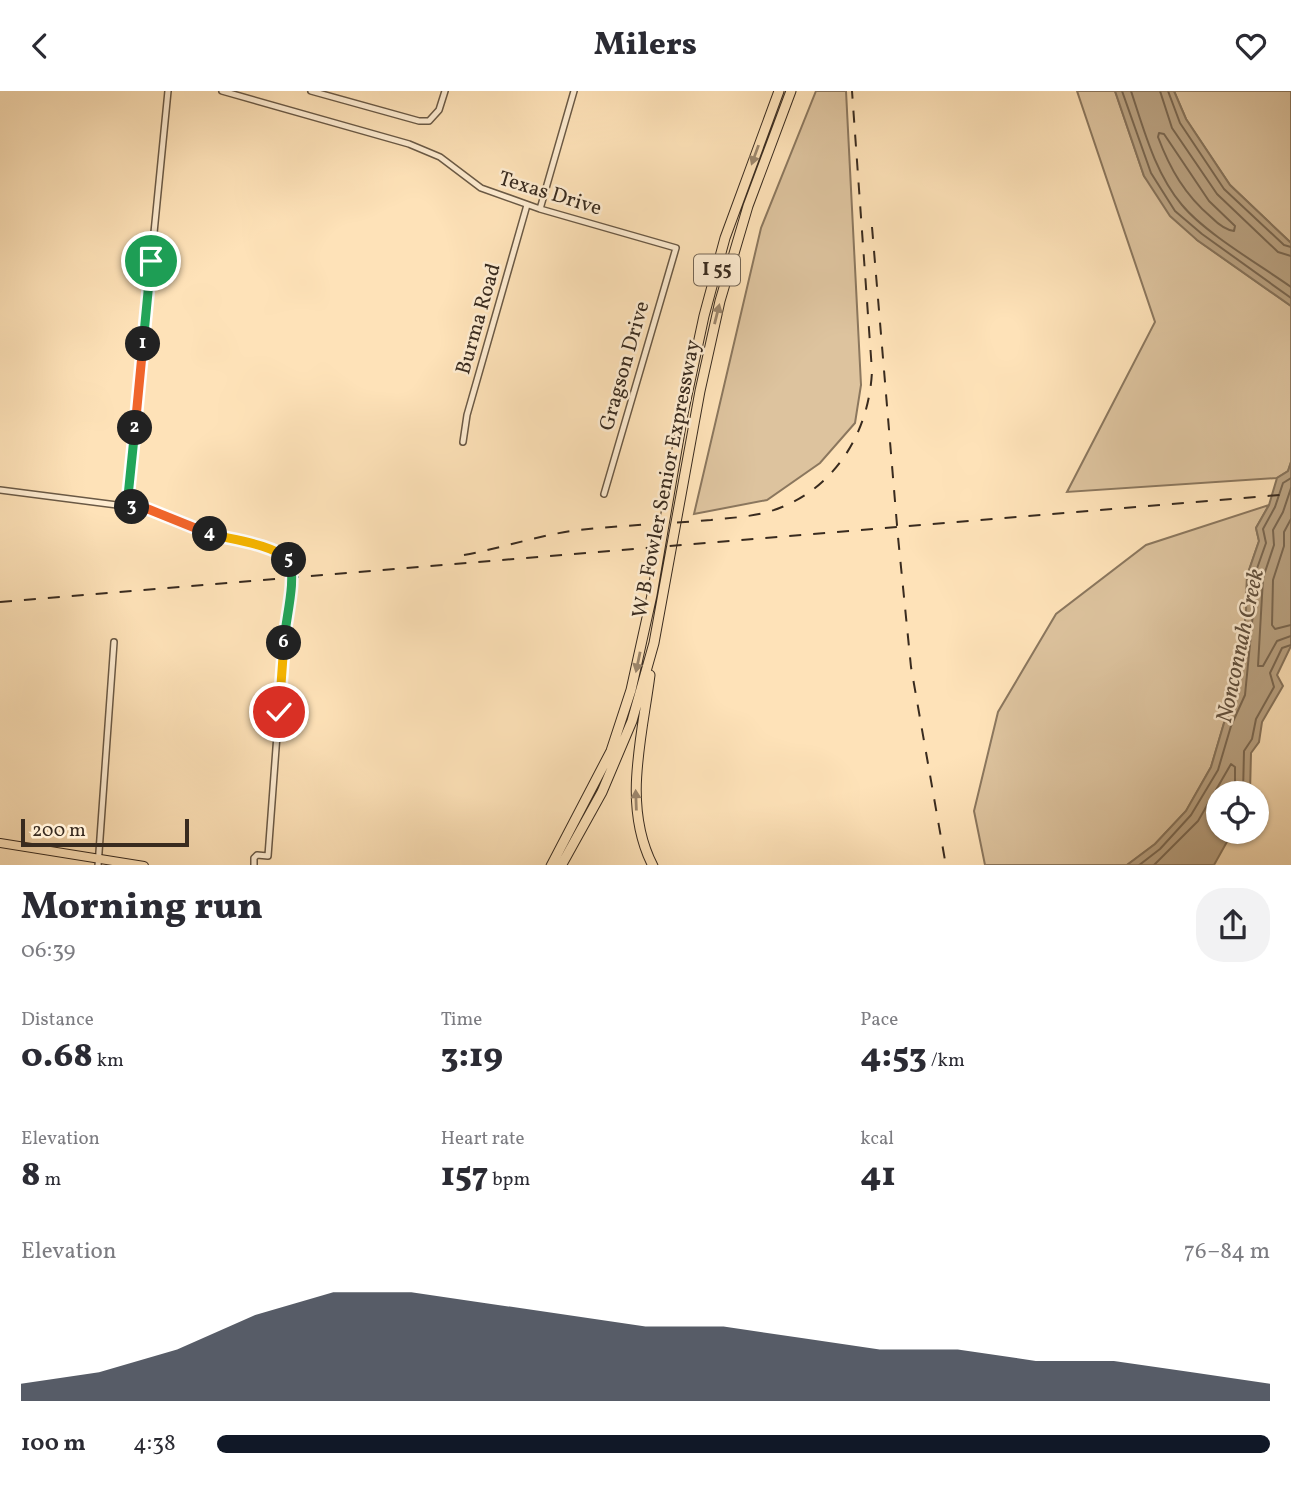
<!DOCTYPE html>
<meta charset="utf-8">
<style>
body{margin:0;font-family:Vollkorn,serif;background:#f2f2f3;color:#2b2b33;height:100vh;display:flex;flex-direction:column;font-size:26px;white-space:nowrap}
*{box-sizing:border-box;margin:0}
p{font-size:23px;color:#7c7c81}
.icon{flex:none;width:38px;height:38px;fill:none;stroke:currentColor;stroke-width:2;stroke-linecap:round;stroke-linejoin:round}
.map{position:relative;height:774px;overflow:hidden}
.sheet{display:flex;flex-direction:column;background:#fff;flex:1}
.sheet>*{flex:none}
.tools{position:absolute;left:1206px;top:690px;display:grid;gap:14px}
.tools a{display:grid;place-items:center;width:63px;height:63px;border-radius:50%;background:#fff;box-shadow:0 2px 5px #0004;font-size:35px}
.scale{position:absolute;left:21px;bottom:18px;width:168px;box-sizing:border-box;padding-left:7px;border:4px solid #392b1f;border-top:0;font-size:19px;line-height:24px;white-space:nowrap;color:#392b1f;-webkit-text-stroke:5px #feecd1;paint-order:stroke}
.pin{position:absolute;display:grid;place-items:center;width:60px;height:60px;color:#fff;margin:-30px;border:4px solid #fff;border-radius:50%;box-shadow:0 2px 7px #0007}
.km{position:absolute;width:35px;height:35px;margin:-18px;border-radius:50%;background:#222;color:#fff;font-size:19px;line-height:35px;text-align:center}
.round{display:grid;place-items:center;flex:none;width:74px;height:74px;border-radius:28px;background:#f2f2f3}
.overview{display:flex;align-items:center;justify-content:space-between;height:119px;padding:0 21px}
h1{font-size:38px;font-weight:800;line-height:52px}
.stats{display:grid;grid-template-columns:repeat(3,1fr);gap:10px;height:119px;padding:7px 21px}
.stats div{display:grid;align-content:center}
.stats b{font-size:35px;font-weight:800}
.stats small{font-size:19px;font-weight:400}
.stats p{font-size:19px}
.chart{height:196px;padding:14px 21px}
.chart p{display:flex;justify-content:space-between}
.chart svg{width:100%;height:126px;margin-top:7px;fill:#111827;opacity:.7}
ul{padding:0 21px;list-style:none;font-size:23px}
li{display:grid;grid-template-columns:112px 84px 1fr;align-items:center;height:52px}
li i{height:18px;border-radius:9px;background:#111827}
header{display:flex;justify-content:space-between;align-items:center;height:91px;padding:0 21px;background:#fff;font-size:32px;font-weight:800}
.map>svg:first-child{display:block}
</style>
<header><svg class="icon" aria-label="back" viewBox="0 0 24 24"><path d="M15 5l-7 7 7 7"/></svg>Milers<svg class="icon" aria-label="heart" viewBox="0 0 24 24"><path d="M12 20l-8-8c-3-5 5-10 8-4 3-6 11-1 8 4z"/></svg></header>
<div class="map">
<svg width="1291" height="775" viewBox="0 0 1291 775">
<rect width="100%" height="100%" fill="#fee2b8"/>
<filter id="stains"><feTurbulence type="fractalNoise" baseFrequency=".00286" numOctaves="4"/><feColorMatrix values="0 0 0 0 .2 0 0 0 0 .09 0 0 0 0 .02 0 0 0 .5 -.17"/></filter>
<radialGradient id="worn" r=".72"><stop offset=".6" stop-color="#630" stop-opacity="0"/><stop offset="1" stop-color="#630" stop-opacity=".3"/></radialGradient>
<path fill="#ddc39e" stroke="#8b775e" stroke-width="2" d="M 816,0 L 846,0 L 861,294 L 855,332 L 820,372 L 767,409 L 694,423 L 761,137 Z
M 1077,0 L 1115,0 L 1144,85 L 1197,149 L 1291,215 L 1291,371 L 1288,380 L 1277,387 L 1067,401 L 1155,231 Z
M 1174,0 L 1291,0 L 1291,152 L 1230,94 L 1186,28 Z
M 1269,414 L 1256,437 L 1259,450 L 1247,485 L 1246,521 L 1238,602 L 1224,632 L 1211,676 L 1186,720 L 1155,753 L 1127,774 L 985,774 L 974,720 L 998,621 L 1056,523 L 1146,454 Z"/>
<path fill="#bba484" stroke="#87745c" stroke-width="2" d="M 1115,0 L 1174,0 L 1186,28 L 1230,94 L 1291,152 L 1291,215 L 1197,149 L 1170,125 L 1144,85 Z
M 1291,371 L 1291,555 L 1277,584 L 1283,595 L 1262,631 L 1259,651 L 1251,662 L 1250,701 L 1218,702 L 1218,740 L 1233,740 L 1214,774 L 1127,774 L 1155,753 L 1186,720 L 1211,676 L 1224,632 L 1238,602 L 1246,521 L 1247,485 L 1259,450 L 1256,437 L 1269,414 L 1277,387 L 1288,380 Z"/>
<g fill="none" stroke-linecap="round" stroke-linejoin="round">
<path stroke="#7a6852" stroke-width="2" d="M 1122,0 L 1151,82 L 1175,120 L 1202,143 L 1291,207
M 1131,0 C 1144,39 1155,82 1182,114 C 1205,142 1260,174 1291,196
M 1160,0 L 1172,37 L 1217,103 L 1278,161 L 1291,165
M 1168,0 L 1180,32 L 1224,98 L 1284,154 L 1291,156
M 1159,42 L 1164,43 L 1209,110 L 1235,135 L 1234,140 C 1226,139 1217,132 1211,126 C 1185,104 1170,78 1158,46 Z
M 1291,397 L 1283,421 L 1273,439 L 1274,454 L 1263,487 L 1258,575 L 1263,575 L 1277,550 L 1291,545
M 1291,428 L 1284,441 L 1284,455 L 1273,489 L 1272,534 L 1275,538 L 1291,534
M 1243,702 L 1244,660 L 1252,648 L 1256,628 L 1274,596 L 1270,582 L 1282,557 L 1291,554
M 1138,775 L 1160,758 L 1191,724 L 1218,679 L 1231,635 L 1245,604 L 1253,522 L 1254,486 L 1266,452 L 1263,438 L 1275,416 L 1283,392 L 1291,387
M 1153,775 L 1198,730 L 1231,673 L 1235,676 L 1235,702"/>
<g stroke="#6a5945" stroke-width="8">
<path id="street" d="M 222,0 L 409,53 L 440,66 L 481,97 L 540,118 L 676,157 L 604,403
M 311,0 L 419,30 L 429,30 L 439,19 L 445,0
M 540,118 L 574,0
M 463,351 L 467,324 L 527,114
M 0,399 L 148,418 L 197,439 L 277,460 L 290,470 L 290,502 L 285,536 L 268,765 L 257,764 L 254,767 L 254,775
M 127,415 L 168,0
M 98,775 L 114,551"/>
</g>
<g stroke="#392b1f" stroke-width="10">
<path id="primary" d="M 0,752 L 144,775"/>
</g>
<g stroke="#392b1f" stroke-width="11">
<path id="highway" d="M 650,584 C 642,647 622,715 653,775
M 551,775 L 611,660 L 631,599 L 652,504 L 683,323 L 704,225 L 725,147 L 779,0
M 561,775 L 602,701 L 632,630 L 654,552 L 700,300 L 720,210 L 748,115 L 791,0"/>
</g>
<use href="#street" stroke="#feecd1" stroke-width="5"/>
<use href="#primary" stroke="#fee2b8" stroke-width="8"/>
<use href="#highway" stroke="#fee2b8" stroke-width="9"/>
<path stroke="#392b1f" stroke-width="2" stroke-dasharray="12 12" stroke-linecap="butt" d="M 872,136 L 898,446 L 911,576 L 946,775
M 464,464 C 502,457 540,444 578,439 C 623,434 667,433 711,429 C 729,427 747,426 764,422 C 830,405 869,346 872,280 L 852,0
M 0,511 L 1291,403"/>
</g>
<defs><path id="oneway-solid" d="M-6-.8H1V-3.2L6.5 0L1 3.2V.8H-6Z" transform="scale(1.75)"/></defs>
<g fill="#9c866c">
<use href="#oneway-solid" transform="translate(755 64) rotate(110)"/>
<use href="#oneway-solid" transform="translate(717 223) rotate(-76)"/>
<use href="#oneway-solid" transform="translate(638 571) rotate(102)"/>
<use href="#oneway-solid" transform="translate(636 709) rotate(-92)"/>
</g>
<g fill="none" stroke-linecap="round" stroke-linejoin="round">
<g stroke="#fff" stroke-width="14">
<path id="split-1" d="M 143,253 L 151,170"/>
</g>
<g stroke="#fff" stroke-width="14">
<path id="split-2" d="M 135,337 L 143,253"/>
</g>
<g stroke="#fff" stroke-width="14">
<path id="split-3" d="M 132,416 L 127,415 L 135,337"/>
</g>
<g stroke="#fff" stroke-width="14">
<path id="split-4" d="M 132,416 L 148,418 L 210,443"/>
</g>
<g stroke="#fff" stroke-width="14">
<path id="split-5" d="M 210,443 C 233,449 272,453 289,469"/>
</g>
<g stroke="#fff" stroke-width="14">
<path id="split-6" d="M 284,552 C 285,529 297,489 289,469"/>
</g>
<g stroke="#fff" stroke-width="14">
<path id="split-7" d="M 279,621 L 284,552"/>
</g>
<use href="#split-1" stroke="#22a559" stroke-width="9"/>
<use href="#split-2" stroke="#f0652b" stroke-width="9"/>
<use href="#split-3" stroke="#22a559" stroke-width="9"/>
<use href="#split-4" stroke="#f0652b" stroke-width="9"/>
<use href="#split-5" stroke="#f5b400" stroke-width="9"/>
<use href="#split-6" stroke="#22a559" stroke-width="9"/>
<use href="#split-7" stroke="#f5b400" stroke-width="9"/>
</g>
<g text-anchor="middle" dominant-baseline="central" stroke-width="5" stroke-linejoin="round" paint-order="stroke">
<rect fill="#feecd1" stroke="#746554" stroke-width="2" x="694" y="163.5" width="46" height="31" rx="5"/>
<g font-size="19" font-weight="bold" fill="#392b1f">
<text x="717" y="179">I 55</text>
</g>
<g font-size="21" fill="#392b1f" stroke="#feecd1">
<text transform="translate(550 103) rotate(17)">Texas Drive</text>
<text transform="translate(479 228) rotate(-74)">Burma Road</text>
<text transform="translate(625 275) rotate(-74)">Gragson Drive</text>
<text transform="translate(667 388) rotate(-79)">W B Fowler Senior Expressway</text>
</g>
<g font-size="23" font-style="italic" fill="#604f3d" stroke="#feecd1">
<text transform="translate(1241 555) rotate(-78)">Nonconnah Creek</text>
</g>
</g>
<rect width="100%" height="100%" filter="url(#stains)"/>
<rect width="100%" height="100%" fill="url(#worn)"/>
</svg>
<div class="tools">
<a><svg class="icon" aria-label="locate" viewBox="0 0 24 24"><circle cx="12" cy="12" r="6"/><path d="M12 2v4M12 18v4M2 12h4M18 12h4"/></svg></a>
</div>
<div class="scale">200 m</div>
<div class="pin" style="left:151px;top:170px;background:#1e9e55"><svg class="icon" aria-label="arrive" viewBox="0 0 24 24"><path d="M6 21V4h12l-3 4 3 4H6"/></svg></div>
<div class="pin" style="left:279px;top:621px;background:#d93025"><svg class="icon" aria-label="check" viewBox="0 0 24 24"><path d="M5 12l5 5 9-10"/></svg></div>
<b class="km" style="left:143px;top:253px">1</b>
<b class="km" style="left:135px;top:337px">2</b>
<b class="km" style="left:132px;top:416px">3</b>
<b class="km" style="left:210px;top:443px">4</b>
<b class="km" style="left:289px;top:469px">5</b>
<b class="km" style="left:284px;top:552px">6</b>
</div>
<section class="sheet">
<div class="overview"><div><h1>Morning run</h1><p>06:39</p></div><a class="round"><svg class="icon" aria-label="share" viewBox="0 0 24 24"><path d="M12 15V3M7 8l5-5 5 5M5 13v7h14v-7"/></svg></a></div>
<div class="stats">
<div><p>Distance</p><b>0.68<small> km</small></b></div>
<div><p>Time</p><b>3:19</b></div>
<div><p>Pace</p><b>4:53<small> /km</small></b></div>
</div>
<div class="stats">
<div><p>Elevation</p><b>8<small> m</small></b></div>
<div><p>Heart rate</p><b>157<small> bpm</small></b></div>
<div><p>kcal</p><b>41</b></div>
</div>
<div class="chart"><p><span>Elevation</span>76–84 m</p>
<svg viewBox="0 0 160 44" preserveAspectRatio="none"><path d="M0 44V38L10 34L20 26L30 14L40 6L50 6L60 10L70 14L80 18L90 18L100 22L110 26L120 26L130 30L140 30L150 34L160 38V44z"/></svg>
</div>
<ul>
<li><b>100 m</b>4:38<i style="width:100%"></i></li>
</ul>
</section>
